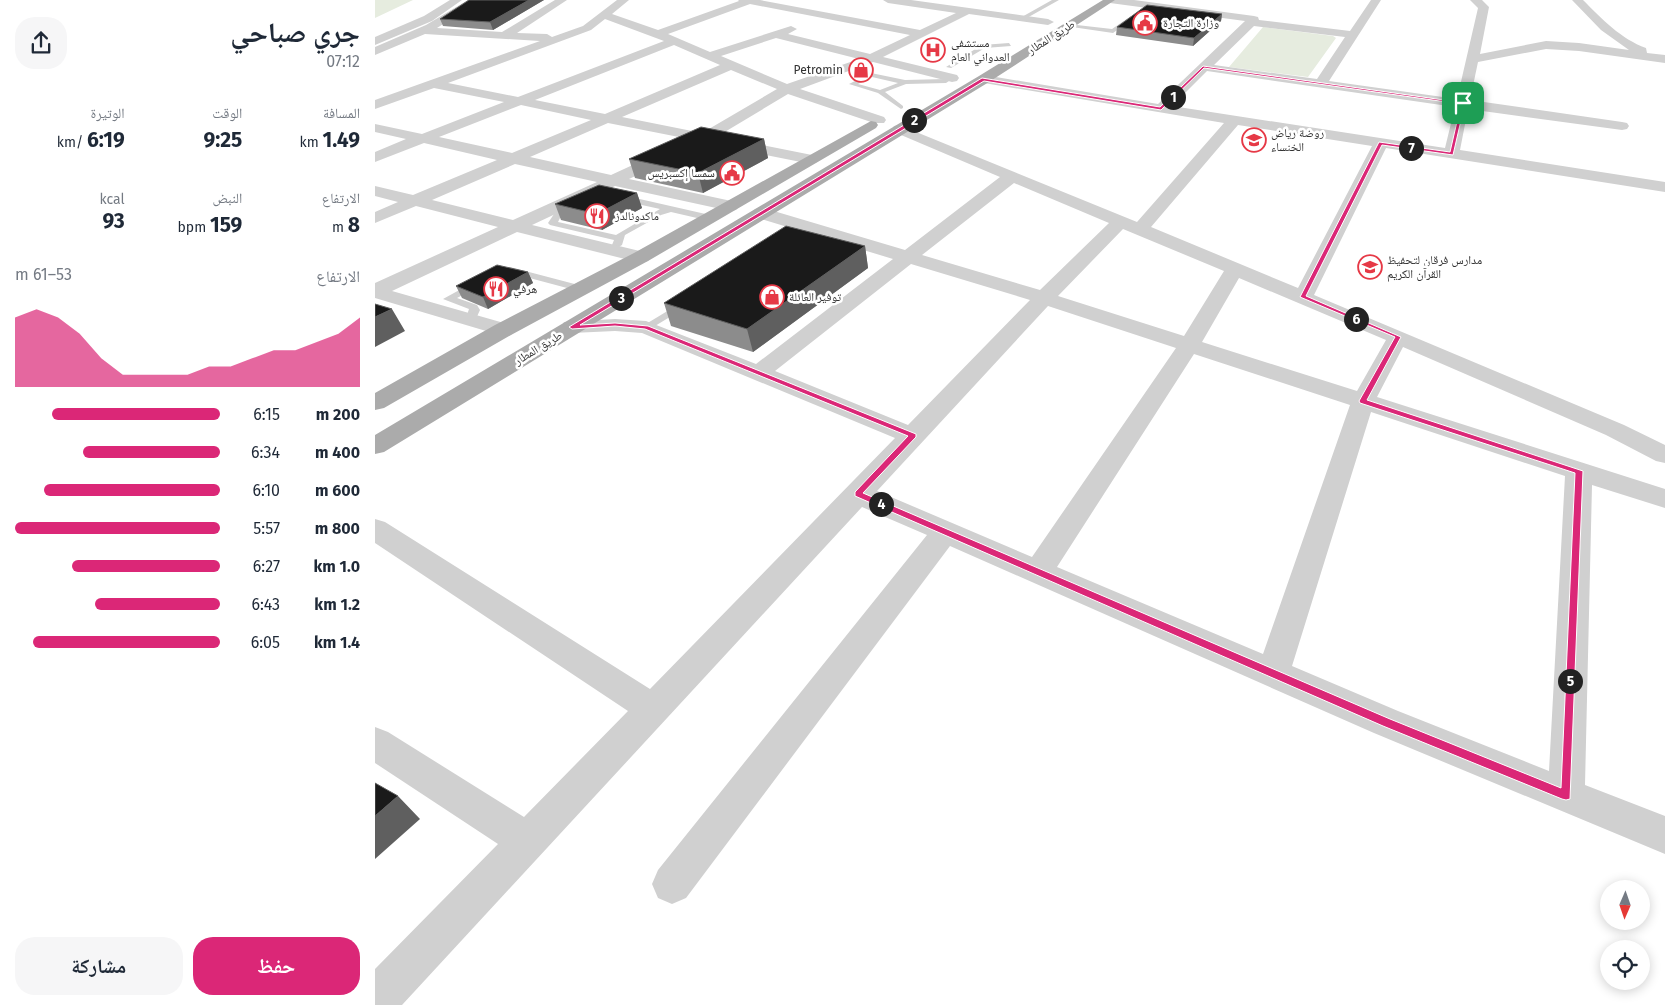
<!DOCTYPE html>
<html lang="ar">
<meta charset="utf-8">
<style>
body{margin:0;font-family:"Fira Sans","Noto Naskh Arabic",sans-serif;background:#f6f6f7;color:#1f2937;direction:rtl;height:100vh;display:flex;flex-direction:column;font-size:19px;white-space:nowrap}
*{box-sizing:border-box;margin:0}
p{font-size:16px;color:#747a83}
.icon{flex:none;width:28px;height:28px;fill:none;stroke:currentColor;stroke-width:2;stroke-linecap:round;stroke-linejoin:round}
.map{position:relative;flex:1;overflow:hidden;direction:ltr}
.sheet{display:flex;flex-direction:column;background:#fff;width:375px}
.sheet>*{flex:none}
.needle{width:32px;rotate:182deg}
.tools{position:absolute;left:1225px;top:880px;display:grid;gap:10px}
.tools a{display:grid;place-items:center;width:50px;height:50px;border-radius:50%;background:#fff;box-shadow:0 2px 12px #0003;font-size:25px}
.pin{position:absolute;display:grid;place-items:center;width:42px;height:42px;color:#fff;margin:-21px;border-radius:10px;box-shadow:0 2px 8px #0006}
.km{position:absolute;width:25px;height:25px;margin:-12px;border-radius:50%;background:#222;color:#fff;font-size:14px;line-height:25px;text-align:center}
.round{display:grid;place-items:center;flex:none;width:52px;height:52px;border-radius:20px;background:#f6f6f7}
.head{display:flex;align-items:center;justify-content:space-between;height:85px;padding:0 15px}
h1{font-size:28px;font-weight:700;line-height:38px}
.metrics{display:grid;grid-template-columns:repeat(3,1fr);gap:8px;height:85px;padding:5px 15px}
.metrics div{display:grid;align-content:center}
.metrics b{font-size:21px;font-weight:700}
.metrics small{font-size:14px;font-weight:400}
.metrics p{font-size:14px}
.chart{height:140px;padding:10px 15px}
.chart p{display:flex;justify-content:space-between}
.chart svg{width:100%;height:90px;margin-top:5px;fill:#db2777;opacity:.7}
.action{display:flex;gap:10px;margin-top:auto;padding:10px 15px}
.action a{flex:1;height:58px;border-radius:20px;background:#db2777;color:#fff;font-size:20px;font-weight:700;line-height:58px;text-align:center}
.action a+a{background:#f6f6f7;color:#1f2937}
ul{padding:0 15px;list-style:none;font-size:16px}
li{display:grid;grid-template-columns:80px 60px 1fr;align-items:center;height:38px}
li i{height:12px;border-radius:6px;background:#db2777}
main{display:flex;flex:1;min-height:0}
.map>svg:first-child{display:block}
</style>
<main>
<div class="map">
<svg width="1290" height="1005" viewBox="0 0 1290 1005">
<rect width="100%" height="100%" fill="#fff"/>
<path fill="#e6ecdf" d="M 0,0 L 38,0 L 0,18 Z
M 888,27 L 958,36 L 961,38 L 933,77 L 854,67 Z"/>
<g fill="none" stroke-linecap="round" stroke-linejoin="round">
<path fill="#d0d0d0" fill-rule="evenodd" d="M 677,0 L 684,0 L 650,19 L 645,18 Z
M 756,16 L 758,19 L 738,33 L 690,26 L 693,24 L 737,29 Z
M 634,43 L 636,46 L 610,48 L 576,68 L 571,67 L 607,45 Z
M 496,73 L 530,80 L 571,79 L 574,81 L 571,83 L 531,84 L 510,92 L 528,106 L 528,108 L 526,109 L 503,93 L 474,84 ZM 497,77 L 523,83 L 505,90 L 483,84 Z
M 247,195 L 335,215 L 339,218 L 335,221 L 296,212 L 286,215 L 250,235 L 247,245 L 242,248 L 237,245 L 239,240 L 175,225 L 173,223 L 179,214 L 201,204 L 204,205 L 204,209 L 185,218 L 183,222 L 241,235 L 285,209 L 244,200 L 244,196 Z
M 135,267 L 211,287 L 212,289 L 207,292 L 132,272 L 132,268 Z
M 99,282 L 104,285 L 103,287 L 82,298 L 102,305 L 105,310 L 99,323 L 95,324 L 90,321 L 94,309 L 68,299 Z
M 309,301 L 314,304 L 313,306 L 275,329 L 267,329 L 266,327 Z"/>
<path fill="#d0d0d0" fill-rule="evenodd" d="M 93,0 L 105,0 L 62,28 L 127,32 L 180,0 L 192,0 L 142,33 L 172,34 L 177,37 L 208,26 L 242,0 L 254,0 L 237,14 L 283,30 L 364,1 L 363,0 L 385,0 L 545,30 L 581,13 L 513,3 L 508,0 L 536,0 L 673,19 L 679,22 L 673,25 L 594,14 L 508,57 L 582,75 L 584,78 L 582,81 L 577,82 L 498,62 L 425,89 L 509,117 L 511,120 L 509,123 L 499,123 L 413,94 L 343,136 L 442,156 L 444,159 L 442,162 L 436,164 L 331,143 L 254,179 L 361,202 L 364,206 L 361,210 L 355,211 L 240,186 L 157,225 L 273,253 L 276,257 L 273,261 L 266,263 L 142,232 L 17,291 L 136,325 L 139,330 L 136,335 L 128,336 L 0,298 L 0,283 L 123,227 L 41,206 L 0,223 L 0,212 L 23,202 L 0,196 L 0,186 L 38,195 L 122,160 L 49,143 L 0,162 L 0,152 L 31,139 L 0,132 L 0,124 L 47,134 L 129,102 L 59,88 L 0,109 L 0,100 L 165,41 L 50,34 L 0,55 L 0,47 L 51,25 ZM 375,4 L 535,35 L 495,54 L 413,34 L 422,29 L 416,26 L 335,52 L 293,34 ZM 230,19 L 289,41 L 143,97 L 73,83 L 216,30 ZM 401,38 L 484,59 L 412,84 L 346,56 ZM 299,45 L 345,65 L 230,114 L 160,100 ZM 356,70 L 402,89 L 327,133 L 247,117 ZM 146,105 L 216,120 L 137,153 L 64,137 ZM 233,123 L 314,139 L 236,175 L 155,157 ZM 140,164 L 222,182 L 138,220 L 57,200 Z
M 730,0 L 759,0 L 879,16 L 883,17 L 884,20 L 975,31 L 996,0 L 1006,0 L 954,81 L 1082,99 L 1103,8 L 1095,0 L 1107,0 L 1114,7 L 1105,54 L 1171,41 L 1204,43 L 1254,50 L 1226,30 L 1197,0 L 1208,0 C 1227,19 1246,39 1271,48 L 1272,53 L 1290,55 L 1290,63 L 1204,51 L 1171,49 L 1103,62 L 1095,100 L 1247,122 L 1252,123 L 1254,126 L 1252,129 L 1247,130 L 1093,109 L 1085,150 L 1290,182 L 1290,192 L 1011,148 L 939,295 L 1249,425 L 1290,445 L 1290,463 L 1281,461 L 1231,435 L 1028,347 L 1002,397 L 1290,489 L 1290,508 L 1217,485 L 1210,785 L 1290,816 L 1290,854 L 999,733 L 575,546 L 311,898 L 297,904 L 283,898 L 277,884 L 283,870 L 552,535 L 487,507 L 27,1005 L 0,1005 L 0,969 L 123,844 L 0,763 L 0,727 L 13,732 L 149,817 L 253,711 L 0,543 L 0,519 L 10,522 L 275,689 L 520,438 L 267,333 L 240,331 L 197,333 L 189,332 L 186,327 L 189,322 L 240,319 L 271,321 L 381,364 L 518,259 L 380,217 L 377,213 L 380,209 L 386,208 L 392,209 L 530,250 L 625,177 L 519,132 L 517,129 L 519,126 L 524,125 L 762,222 L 849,123 L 609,83 L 602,79 L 609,75 L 783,104 L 870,21 L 735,3 ZM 879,26 L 970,37 L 942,79 L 839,65 ZM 832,71 L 1080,107 L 1070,148 L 797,106 ZM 863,125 L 997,146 L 923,288 L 776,227 ZM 639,183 L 734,223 L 665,290 L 547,255 ZM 748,229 L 849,271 L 809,336 L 683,296 ZM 536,264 L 655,300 L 533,425 L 400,371 ZM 864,278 L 1011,340 L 982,391 L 827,342 ZM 673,306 L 801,348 L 657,557 L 502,491 ZM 819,354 L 975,405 L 888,654 L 682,567 ZM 996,412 L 1190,476 L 1174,771 L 1023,711 L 917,666 Z"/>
<path fill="#d0d0d0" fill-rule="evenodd" d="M 75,0 L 87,0 L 57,21 L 0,45 L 0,37 L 49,16 Z"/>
<path fill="#ababab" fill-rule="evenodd" d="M 728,0 L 740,0 L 614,82 L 9,452 L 0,454 L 0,435 L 604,76 Z
M 496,121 L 501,122 L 503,125 L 501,128 L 273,261 L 136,335 L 9,408 L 0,410 L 0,393 L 120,325 L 259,253 Z"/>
</g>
<path fill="#8c8c8c" d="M 94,0 L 169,0 L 118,30 L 68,26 L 65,19 Z
M 847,14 L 846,21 L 818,46 L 741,35 L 742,27 Z
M 389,139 L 393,158 L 328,193 L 260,178 L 254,159 Z
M 262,193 L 267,208 L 227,230 L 186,220 L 180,204 Z
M 490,246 L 493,268 L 378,352 L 296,326 L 289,303 Z
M 153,272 L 158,283 L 113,309 L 87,298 L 81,286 Z"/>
<path fill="#5f5f5f" d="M 154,0 L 169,0 L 118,30 L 115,22 Z
M 847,14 L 846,21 L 818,46 L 819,38 Z
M 389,139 L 393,158 L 328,193 L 323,173 Z
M 262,193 L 267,208 L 227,230 L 222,214 Z
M 490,246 L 493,268 L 378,352 L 372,329 Z
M 153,272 L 158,283 L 113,309 L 108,297 Z
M 17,309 L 30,331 L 0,347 L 0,317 Z
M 23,796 L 45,819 L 0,859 L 0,816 Z"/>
<path fill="#1a1a1a" stroke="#5f5f5f" d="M 94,0 L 154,0 L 115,22 L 65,19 Z
M 772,5 L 847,14 L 819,38 L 742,27 Z
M 326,127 L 389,139 L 323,173 L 254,159 Z
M 224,185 L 262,193 L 222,214 L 180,204 Z
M 411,226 L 490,246 L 372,329 L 289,303 Z
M 122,265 L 153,272 L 108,297 L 81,286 Z
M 0,304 L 17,309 L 0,317 Z
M 0,783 L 23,796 L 0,816 Z"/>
<path fill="#db2777" stroke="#fff" fill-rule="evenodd" d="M 828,66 L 1090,103 L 1078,155 L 1007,145 L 931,296 L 1026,337 L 992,400 L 1208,471 L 1195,799 L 1191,800 L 1187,799 L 1008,726 L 480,496 L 480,492 L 533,436 L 270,329 L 240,326 L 197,329 L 194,327 L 607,78 L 785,107 ZM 829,68 L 1086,104 L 1075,152 L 1004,142 L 925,297 L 1020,337 L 984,401 L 985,403 L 1200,473 L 1186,788 L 1015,719 L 488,493 L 541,437 L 541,434 L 273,326 L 240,323 L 205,325 L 609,81 L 786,110 Z"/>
<defs>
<g id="civic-ring" transform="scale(1.25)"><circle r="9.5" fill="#fff" stroke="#e63946" stroke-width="1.5"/><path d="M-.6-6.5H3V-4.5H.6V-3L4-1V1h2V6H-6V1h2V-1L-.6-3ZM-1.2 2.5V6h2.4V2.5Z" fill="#e63946"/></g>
<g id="hospital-ring" transform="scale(1.25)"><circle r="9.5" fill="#fff" stroke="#e63946" stroke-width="1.5"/><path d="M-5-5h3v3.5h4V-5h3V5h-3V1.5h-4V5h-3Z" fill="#e63946"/></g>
<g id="shop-ring" transform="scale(1.25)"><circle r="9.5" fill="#fff" stroke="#e63946" stroke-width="1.5"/><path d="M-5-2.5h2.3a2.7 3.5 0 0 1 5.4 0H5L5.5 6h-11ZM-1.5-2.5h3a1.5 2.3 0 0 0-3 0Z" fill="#e63946"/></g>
<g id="school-ring" transform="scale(1.25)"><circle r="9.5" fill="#fff" stroke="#e63946" stroke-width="1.5"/><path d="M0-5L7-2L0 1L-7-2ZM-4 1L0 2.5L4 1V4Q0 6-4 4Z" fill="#e63946"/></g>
<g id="restaurant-ring" transform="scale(1.25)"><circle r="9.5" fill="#fff" stroke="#e63946" stroke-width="1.5"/><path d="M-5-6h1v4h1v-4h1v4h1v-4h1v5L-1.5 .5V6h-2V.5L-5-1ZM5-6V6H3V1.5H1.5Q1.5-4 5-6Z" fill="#e63946"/></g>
</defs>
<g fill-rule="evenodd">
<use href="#civic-ring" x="770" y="23"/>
<use href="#hospital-ring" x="558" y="50"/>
<use href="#shop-ring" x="486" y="70"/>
<use href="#school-ring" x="879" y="140"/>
<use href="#civic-ring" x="357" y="173"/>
<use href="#restaurant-ring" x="222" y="216"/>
<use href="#school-ring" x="995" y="267"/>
<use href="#restaurant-ring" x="121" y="289"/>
<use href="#shop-ring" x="397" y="297"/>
</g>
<g text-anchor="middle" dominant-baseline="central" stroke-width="5" stroke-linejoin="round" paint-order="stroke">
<g font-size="12" fill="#333" stroke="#fff" text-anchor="start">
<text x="788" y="23">وزارة التجارة</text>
<text x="576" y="43">مستشفى<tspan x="576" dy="14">العدواني العام</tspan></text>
<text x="468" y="70" text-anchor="end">Petromin</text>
<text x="896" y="133">روضة رياض<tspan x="896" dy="14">الخنساء</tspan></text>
<text x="340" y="173" text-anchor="end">سمسا إكسبريس</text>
<text x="240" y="216">ماكدونالدز</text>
<text x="1012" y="260">مدارس فرقان لتحفيظ<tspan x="1012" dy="14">القرآن الكريم</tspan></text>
<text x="138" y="289">هرفي</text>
<text x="414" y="297">توفير العائلة</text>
</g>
<g font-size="12" fill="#333" stroke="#fff">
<text transform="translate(676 37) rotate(-32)">طريق المطار</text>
<text transform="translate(163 348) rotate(-31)">طريق المطار</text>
</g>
</g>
</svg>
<div class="tools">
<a><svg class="needle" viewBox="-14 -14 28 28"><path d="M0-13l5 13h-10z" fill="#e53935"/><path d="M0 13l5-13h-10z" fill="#747a83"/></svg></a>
<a><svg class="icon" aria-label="locate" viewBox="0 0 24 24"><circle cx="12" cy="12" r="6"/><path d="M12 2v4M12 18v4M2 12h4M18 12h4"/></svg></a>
</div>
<div class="pin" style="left:1088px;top:103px;background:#1e9e55"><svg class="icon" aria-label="arrive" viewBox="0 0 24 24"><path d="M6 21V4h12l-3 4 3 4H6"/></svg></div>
<b class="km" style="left:798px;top:97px">1</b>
<b class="km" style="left:539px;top:120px">2</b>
<b class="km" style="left:246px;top:298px">3</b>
<b class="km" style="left:506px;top:504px">4</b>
<b class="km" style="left:1195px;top:681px">5</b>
<b class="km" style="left:981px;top:319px">6</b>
<b class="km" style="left:1036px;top:148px">7</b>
</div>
<section class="sheet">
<div class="head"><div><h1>جري صباحي</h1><p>07:12</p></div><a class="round"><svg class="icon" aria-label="share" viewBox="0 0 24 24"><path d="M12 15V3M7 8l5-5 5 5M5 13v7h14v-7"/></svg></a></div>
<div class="metrics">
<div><p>المسافة</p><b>1.49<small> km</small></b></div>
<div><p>الوقت</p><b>9:25</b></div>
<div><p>الوتيرة</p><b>6:19<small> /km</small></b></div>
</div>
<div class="metrics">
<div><p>الارتفاع</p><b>8<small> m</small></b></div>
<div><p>النبض</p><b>159<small> bpm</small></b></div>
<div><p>kcal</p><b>93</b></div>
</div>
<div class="chart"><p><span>الارتفاع</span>53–61 m</p>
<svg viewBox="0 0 160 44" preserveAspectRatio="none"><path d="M0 44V10L10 6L20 10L30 18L40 30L50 38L60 38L70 38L80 38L90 34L100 34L110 30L120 26L130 26L140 22L150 18L160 10V44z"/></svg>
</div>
<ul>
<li><b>200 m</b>6:15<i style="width:82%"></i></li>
<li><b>400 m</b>6:34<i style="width:67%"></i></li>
<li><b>600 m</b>6:10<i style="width:86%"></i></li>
<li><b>800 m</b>5:57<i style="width:100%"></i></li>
<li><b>1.0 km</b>6:27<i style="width:72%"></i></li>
<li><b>1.2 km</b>6:43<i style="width:61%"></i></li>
<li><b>1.4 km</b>6:05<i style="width:91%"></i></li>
</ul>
<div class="action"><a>حفظ</a><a>مشاركة</a></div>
</section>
</main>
